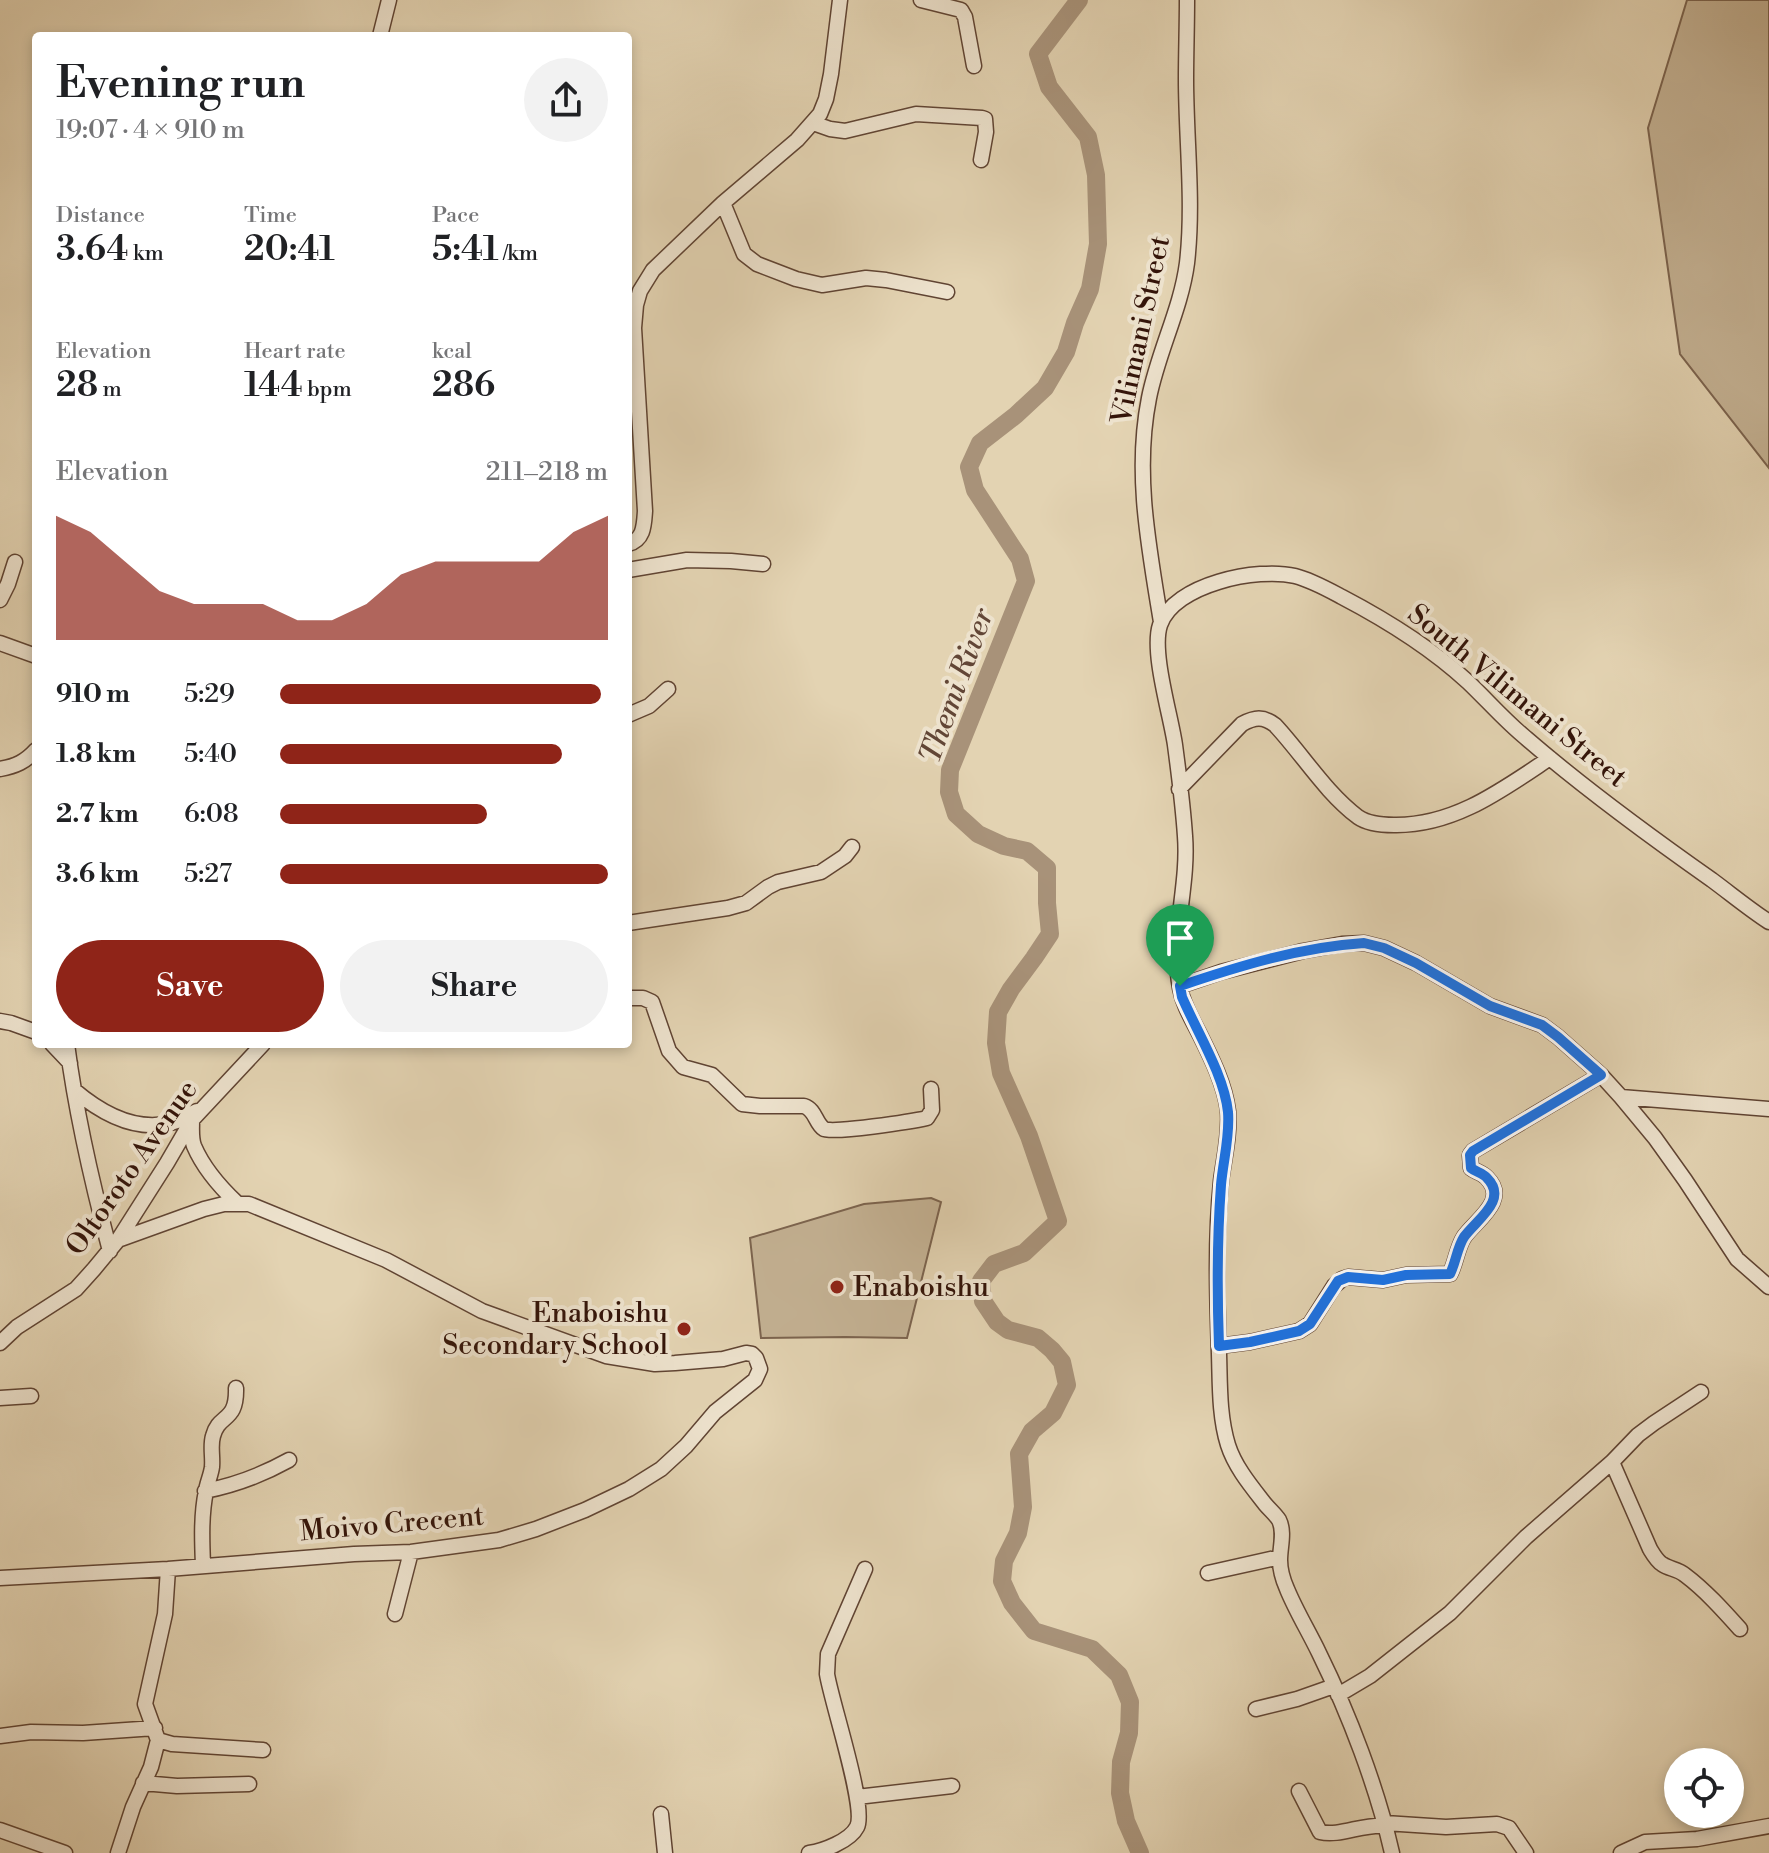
<!DOCTYPE html>
<meta charset="utf-8">
<style>
body{margin:0;font-family:"Libre Bodoni",serif;background:#f2f2f2;color:#202124;height:100vh;display:flex;flex-direction:column;font-size:30px;white-space:nowrap}
*{box-sizing:border-box;margin:0}
p{font-size:26px;color:#757577}
.icon{flex:none;width:44px;height:44px;fill:none;stroke:currentColor;stroke-width:2;stroke-linecap:round;stroke-linejoin:round}
.map{position:relative;flex:1;overflow:hidden}
.sheet{position:absolute;left:32px;top:32px;width:600px;height:1016px;display:flex;flex-direction:column;background:#fff;border-radius:8px;box-shadow:0 4px 12px #0003}
.sheet>*{flex:none}
.fabs{position:absolute;left:1664px;top:1748px;display:grid;gap:16px}
.fabs a{display:grid;place-items:center;width:80px;height:80px;border-radius:50%;background:#fff;box-shadow:0 4px 12px #0003;font-size:40px}
.pin{position:absolute;display:grid;place-items:center;width:68px;height:68px;color:#fff;margin:-82px -34px;border-radius:50% 50% 50% 0;rotate:-45deg;box-shadow:0 0 8px #0007}
.pin .icon{rotate:45deg}
.round{display:grid;place-items:center;flex:none;width:84px;height:84px;border-radius:42px;background:#f2f2f2}
.headline{display:flex;align-items:center;justify-content:space-between;height:136px;padding:0 24px}
h1{font-size:44px;font-weight:600;line-height:60px}
.figures{display:grid;grid-template-columns:repeat(3,1fr);gap:12px;height:136px;padding:8px 24px}
.figures div{display:grid;align-content:center}
.figures b{font-size:34px;font-weight:600}
.figures small{font-size:22px;font-weight:400}
.figures p{font-size:22px}
.chart{height:224px;padding:16px 24px}
.chart p{display:flex;justify-content:space-between}
.chart svg{width:100%;height:144px;margin-top:8px;fill:#8f2418;opacity:.7}
.cta{display:flex;gap:16px;margin-top:auto;padding:16px 24px}
.cta a{flex:1;height:92px;border-radius:48px;background:#8f2418;color:#fff;font-size:32px;font-weight:600;line-height:92px;text-align:center}
.cta a+a{background:#f2f2f2;color:#202124}
ul{padding:0 24px;list-style:none;font-size:26px}
li{display:grid;grid-template-columns:128px 96px 1fr;align-items:center;height:60px}
li i{height:20px;border-radius:10px;background:#8f2418}
.map>svg:first-child{display:block}
</style>
<div class="map">
<svg width="1769" height="1853" viewBox="0 0 1769 1853">
<rect width="100%" height="100%" fill="#e3d3b2"/>
<filter id="stains"><feTurbulence type="fractalNoise" baseFrequency=".0025" numOctaves="4"/><feColorMatrix values="0 0 0 0 .2 0 0 0 0 .09 0 0 0 0 .02 0 0 0 .5 -.17"/></filter>
<radialGradient id="worn" r=".72"><stop offset=".6" stop-color="#630" stop-opacity="0"/><stop offset="1" stop-color="#630" stop-opacity=".3"/></radialGradient>
<path fill="#c5b395" stroke="#7c644f" stroke-width="2" d="M 1687,0 L 1769,0 L 1769,468 L 1680,354 L 1648,128 Z
M 931,1198 L 941,1202 L 907,1338 L 845,1337 L 761,1338 L 750,1238 L 864,1204 Z"/>
<g fill="none" stroke-linecap="round" stroke-linejoin="round">
<path stroke="#a89279" stroke-width="18" d="M 1079,0 L 1038,54 L 1049,87 L 1088,137 L 1096,175 L 1098,244 L 1090,289 L 1075,323 L 1066,352 L 1045,388 L 1016,415 L 980,443 L 969,467 L 975,490 L 1020,559 L 1026,581 L 950,770 L 949,792 L 956,814 L 978,834 L 1004,846 L 1027,851 L 1047,868 L 1047,903 L 1050,934 L 1034,958 L 1011,989 L 998,1012 L 996,1043 L 1001,1073 L 1029,1136 L 1058,1221 L 1024,1253 L 994,1264 L 981,1281 L 983,1301 L 997,1322 L 1008,1330 L 1038,1338 L 1052,1350 L 1062,1362 L 1067,1385 L 1053,1413 L 1032,1431 L 1019,1454 L 1023,1507 L 1018,1533 L 1004,1561 L 1002,1581 L 1012,1603 L 1034,1631 L 1092,1649 L 1119,1675 L 1130,1702 L 1129,1733 L 1121,1762 L 1120,1793 L 1126,1821 L 1140,1853"/>
<g stroke="#604433" stroke-width="17">
<path id="minor" d="M 921,0 L 961,10 L 965,17 L 974,66
M 380,36 L 389,0
M 813,123 L 830,129 L 845,131 L 916,114 L 982,118 L 985,119 L 986,132 L 981,160
M 723,203 L 744,254 L 757,264 L 796,279 L 822,285 L 866,278 L 886,280 L 947,292
M 628,544 C 644,540 644,525 645,511 L 634,328 L 636,305 L 640,291 L 653,270 L 723,203 L 797,140 L 820,114 L 826,99 L 831,74 L 840,0
M 628,570 L 687,560 L 731,561 L 763,564
M 0,600 L 8,584 L 15,562
M 1161,622 C 1149,548 1134,473 1149,398 C 1158,352 1181,309 1187,263 C 1194,202 1186,140 1186,79 C 1186,53 1187,26 1187,0
M 0,643 L 36,656
M 628,715 L 649,706 L 668,689
M 0,769 C 16,766 25,762 36,750
M 1179,789 L 1242,724 C 1255,717 1263,716 1275,725 C 1303,755 1325,792 1358,817 C 1368,824 1382,825 1394,825 C 1454,826 1502,790 1550,758
M 628,923 L 728,908 L 746,903 L 768,887 L 778,882 L 821,872 L 845,856 L 852,847
M 1180,986 L 1221,972 L 1303,951 L 1342,944 L 1364,943 L 1384,948 L 1416,963 L 1490,1006 L 1542,1025 L 1558,1037 L 1601,1075 L 1621,1097 L 1655,1138 L 1685,1180 L 1737,1259 L 1769,1287
M 628,998 L 643,998 L 652,1002 L 669,1051 L 683,1067 L 712,1075 L 742,1104 L 760,1106 L 804,1106 C 816,1110 815,1123 824,1129 C 831,1134 914,1121 927,1118 L 932,1110 L 931,1089
M 0,1021 L 11,1023 L 36,1032
M 52,1044 L 70,1063
M 67,1044 C 76,1114 92,1183 110,1251
M 74,1090 C 101,1113 137,1133 174,1122 C 182,1120 190,1114 197,1111
M 1621,1097 L 1769,1109
M 192,1121 C 192,1129 191,1138 194,1146 C 203,1167 221,1188 237,1203
M 0,1343 L 17,1327 L 76,1289 L 94,1269 L 118,1240 L 167,1163 L 192,1120 L 263,1044
M 1219,1346 L 1250,1342 L 1299,1331 L 1310,1324 L 1334,1286 L 1342,1279 L 1348,1277 L 1383,1280 L 1406,1275 L 1450,1274 C 1456,1262 1457,1248 1464,1237 C 1476,1220 1509,1200 1487,1178 C 1483,1173 1476,1172 1471,1168 L 1470,1155 L 1473,1151 L 1601,1075
M 0,1398 L 31,1396
M 1612,1462 L 1650,1549 C 1653,1554 1657,1561 1662,1564 C 1669,1569 1678,1569 1685,1575 C 1705,1590 1723,1610 1740,1629
M 205,1491 C 236,1485 262,1475 289,1460
M 203,1565 C 202,1541 201,1515 206,1491 C 207,1483 211,1475 212,1467 C 213,1456 210,1446 213,1436 C 219,1413 237,1423 236,1388
M 1208,1573 L 1280,1557
M 0,1578 L 168,1569 L 354,1554 L 411,1552 L 499,1540 L 536,1529 L 585,1510 L 629,1489 L 661,1469 L 686,1446 L 715,1412 L 755,1380 L 760,1369 L 756,1358 L 752,1354 L 746,1353 L 723,1359 L 675,1363 L 655,1364 L 606,1356 L 482,1311 L 386,1260 L 249,1204 L 224,1204 L 204,1209 L 118,1240
M 395,1614 L 411,1552
M 1338,1695 L 1370,1676 L 1450,1613 L 1526,1537 L 1612,1462 L 1638,1435 L 1654,1423 L 1701,1392
M 1256,1709 L 1297,1699 L 1334,1686
M 0,1736 L 31,1732 L 83,1733 L 155,1728
M 158,1740 L 172,1744 L 263,1750
M 143,1783 L 177,1786 L 249,1784
M 1299,1791 L 1320,1832 C 1340,1837 1364,1823 1386,1826
M 857,1797 L 952,1786
M 661,1814 L 665,1853
M 1385,1823 L 1446,1827 L 1497,1824 L 1509,1828 L 1526,1853
M 0,1830 L 65,1853
M 118,1853 L 133,1807 L 151,1767 L 158,1740 L 145,1704 L 165,1614 L 168,1569
M 809,1853 C 823,1851 850,1841 857,1827 C 867,1808 831,1701 827,1674 L 828,1654 L 865,1569
M 1392,1853 C 1377,1787 1349,1714 1319,1653 C 1309,1632 1296,1611 1287,1589 C 1283,1580 1280,1570 1280,1560 C 1280,1547 1285,1532 1279,1520 C 1275,1514 1270,1510 1265,1504 C 1251,1486 1235,1467 1228,1445 C 1219,1416 1220,1384 1219,1354 C 1217,1296 1215,1239 1221,1181 C 1224,1158 1230,1135 1228,1111 C 1225,1085 1211,1057 1200,1035 C 1192,1019 1183,1005 1180,988 C 1170,937 1189,887 1185,836 C 1183,806 1179,775 1175,745 C 1171,716 1151,652 1160,625 C 1174,584 1258,567 1295,576 C 1311,580 1327,589 1342,597 C 1386,620 1431,648 1468,682 C 1487,700 1505,721 1526,738 C 1585,789 1648,835 1712,880 C 1731,894 1749,909 1769,922
M 1621,1853 L 1645,1842 L 1697,1839 L 1769,1826"/>
</g>
<use href="#minor" stroke="#ede2cd" stroke-width="14"/>
</g>
<g fill="none" stroke-linecap="round" stroke-linejoin="round">
<g stroke="#fff" stroke-width="16">
<path id="route" d="M 1364,943 L 1384,948 L 1416,963 L 1490,1006 L 1542,1025 L 1558,1037 L 1601,1075 L 1473,1151 L 1470,1155 L 1471,1168 C 1476,1172 1483,1173 1487,1178 C 1509,1200 1476,1220 1464,1237 C 1457,1248 1456,1262 1450,1274 L 1406,1275 L 1383,1280 L 1348,1277 L 1338,1281 L 1310,1324 L 1299,1331 L 1250,1342 L 1219,1346 C 1217,1292 1217,1239 1221,1185 C 1223,1161 1230,1137 1228,1112 C 1224,1075 1197,1032 1182,997 L 1180,986 C 1239,966 1301,947 1364,943 Z"/>
</g>
<use href="#route" stroke="#1a73e8" stroke-width="10"/>
</g>
<g fill="#8f2418" stroke="#ede2cd" stroke-width="3">
<circle cx="837" cy="1287" r="8"/>
<circle cx="684" cy="1329" r="8"/>
</g>
<g text-anchor="middle" dominant-baseline="central" stroke-width="8" stroke-linejoin="round" paint-order="stroke">
<g font-size="28" fill="#341409" stroke="#ede2cd">
<text transform="translate(1141 330) rotate(-78)">Vilimani Street</text>
<text transform="translate(1517 696) rotate(39)">South Vilimani Street</text>
<text transform="translate(132 1168) rotate(-55)">Oltoroto Avenue</text>
<text transform="translate(392 1524) rotate(-5)">Moivo Crecent</text>
</g>
<g font-size="28" fill="#341409" stroke="#ede2cd" text-anchor="start">
<text x="853" y="1287">Enaboishu</text>
<text x="668" y="1313" text-anchor="end">Enaboishu<tspan x="668" dy="32">Secondary School</tspan></text>
</g>
<g font-size="30" font-style="italic" fill="#624636" stroke="#ede2cd">
<text transform="translate(957 686) rotate(-70)">Themi River</text>
</g>
</g>
<rect width="100%" height="100%" filter="url(#stains)"/>
<rect width="100%" height="100%" fill="url(#worn)"/>
</svg>
<div class="fabs">
<a><svg class="icon" aria-label="locate" viewBox="0 0 24 24"><circle cx="12" cy="12" r="6"/><path d="M12 2v4M12 18v4M2 12h4M18 12h4"/></svg></a>
</div>
<div class="pin" style="left:1180px;top:986px;background:#1e9e55"><svg class="icon" aria-label="arrive" viewBox="0 0 24 24"><path d="M6 21V4h12l-3 4 3 4H6"/></svg></div>
<section class="sheet">
<div class="headline"><div><h1>Evening run</h1><p>19:07 · 4 × 910 m</p></div><a class="round"><svg class="icon" aria-label="share" viewBox="0 0 24 24"><path d="M12 15V3M7 8l5-5 5 5M5 13v7h14v-7"/></svg></a></div>
<div class="figures">
<div><p>Distance</p><b>3.64<small> km</small></b></div>
<div><p>Time</p><b>20:41</b></div>
<div><p>Pace</p><b>5:41<small> /km</small></b></div>
</div>
<div class="figures">
<div><p>Elevation</p><b>28<small> m</small></b></div>
<div><p>Heart rate</p><b>144<small> bpm</small></b></div>
<div><p>kcal</p><b>286</b></div>
</div>
<div class="chart"><p><span>Elevation</span>211–218 m</p>
<svg viewBox="0 0 160 44" preserveAspectRatio="none"><path d="M0 44V6L10 11L20 20L30 29L40 33L50 33L60 33L70 38L80 38L90 33L100 24L110 20L120 20L130 20L140 20L150 11L160 6V44z"/></svg>
</div>
<ul>
<li><b>910 m</b>5:29<i style="width:98%"></i></li>
<li><b>1.8 km</b>5:40<i style="width:86%"></i></li>
<li><b>2.7 km</b>6:08<i style="width:63%"></i></li>
<li><b>3.6 km</b>5:27<i style="width:100%"></i></li>
</ul>
<div class="cta"><a>Save</a><a>Share</a></div>
</section>
</div>
